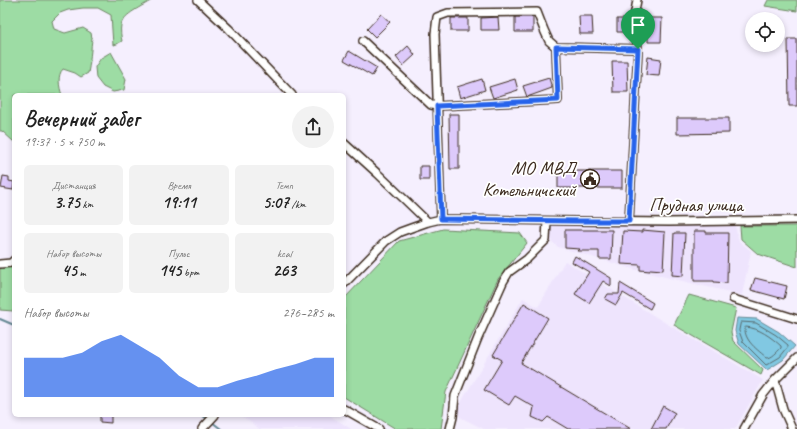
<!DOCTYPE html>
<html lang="ru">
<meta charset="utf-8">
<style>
body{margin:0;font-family:Caveat,sans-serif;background:#f2f2f2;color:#222;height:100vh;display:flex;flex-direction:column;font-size:15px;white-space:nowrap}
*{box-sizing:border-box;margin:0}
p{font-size:13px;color:#767676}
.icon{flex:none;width:22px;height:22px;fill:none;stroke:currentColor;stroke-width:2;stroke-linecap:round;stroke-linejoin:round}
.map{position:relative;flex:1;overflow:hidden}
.panel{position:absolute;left:12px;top:93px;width:334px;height:324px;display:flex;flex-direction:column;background:#fff;border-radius:6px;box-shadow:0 2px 6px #0003}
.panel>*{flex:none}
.buttons{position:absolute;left:745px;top:12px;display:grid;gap:8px}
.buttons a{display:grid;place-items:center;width:40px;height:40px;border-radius:50%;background:#fff;box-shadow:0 2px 6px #0003;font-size:20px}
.pin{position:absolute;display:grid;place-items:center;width:34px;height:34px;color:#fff;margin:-41px -17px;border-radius:50% 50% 50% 0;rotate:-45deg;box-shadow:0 0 4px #0007}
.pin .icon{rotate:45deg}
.round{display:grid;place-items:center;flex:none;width:42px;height:42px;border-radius:21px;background:#f2f2f2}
.overview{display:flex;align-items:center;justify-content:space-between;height:68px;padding:0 12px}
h1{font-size:22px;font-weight:700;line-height:30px}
.stats{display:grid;grid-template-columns:repeat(3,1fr);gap:6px;height:68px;padding:4px 12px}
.stats div{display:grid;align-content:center;border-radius:6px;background:#f2f2f2;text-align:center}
.stats b{font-size:17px;font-weight:700}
.stats small{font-size:11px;font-weight:400}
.stats p{font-size:11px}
.chart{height:112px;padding:8px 12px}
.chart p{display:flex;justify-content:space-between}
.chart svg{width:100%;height:72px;margin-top:4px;fill:#2563eb;opacity:.7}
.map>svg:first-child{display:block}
</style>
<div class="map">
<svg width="797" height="429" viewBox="0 0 797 429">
<rect width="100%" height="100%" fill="#f5effe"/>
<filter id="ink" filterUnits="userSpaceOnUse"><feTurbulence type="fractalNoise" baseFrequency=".025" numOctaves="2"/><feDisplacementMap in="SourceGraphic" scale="8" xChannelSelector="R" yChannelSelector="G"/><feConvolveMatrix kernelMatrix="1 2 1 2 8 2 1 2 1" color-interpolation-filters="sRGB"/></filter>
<g filter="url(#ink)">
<path fill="#eee4fd" d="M 551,225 L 735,226 L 739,241 L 751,251 L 742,295 L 640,271 L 558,247 L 550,240 Z
M 565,261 L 669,325 L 763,380 L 735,429 L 484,429 L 460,417 L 457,409 L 523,298 L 538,307 Z
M 240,415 L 329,415 L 351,429 L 260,429 Z"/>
<path fill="#9ddca4" stroke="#6c8361" d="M 0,0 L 152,0 C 143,6 123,14 121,25 C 120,30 121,37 122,41 L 117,44 L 113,45 L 111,15 L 98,8 L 83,8 L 68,10 L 60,13 L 52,21 L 54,29 L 65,33 L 83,28 L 91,33 C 93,39 91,44 91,50 C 90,58 90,64 88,73 L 81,77 L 75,73 L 63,69 C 57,75 59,87 62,95 L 14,95 L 14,142 L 2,131 L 0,131 Z
M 768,0 L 797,0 L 797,11 L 765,6 Z
M 111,52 L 126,79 L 124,90 L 113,92 L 103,87 L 96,78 L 95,67 L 101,58 Z
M 740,226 L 797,226 L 797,267 L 758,254 L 741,239 Z
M 443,229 L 520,233 L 527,243 L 498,279 L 446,392 L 441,429 L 396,429 L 344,397 L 344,299 L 399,241 Z
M 0,260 L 6,262 L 10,266 L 14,272 L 14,310 L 13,311 L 0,310 Z
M 689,295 L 736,308 L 731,332 L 733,341 L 763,370 L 761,375 L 674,325 Z"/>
<path fill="#81c8e2" stroke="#658994" d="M 737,318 L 757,319 L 779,332 L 795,346 L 783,360 L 767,370 L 739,344 L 735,331 Z"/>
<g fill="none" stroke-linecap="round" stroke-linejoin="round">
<path stroke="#57696c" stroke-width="1" d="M 741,322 L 756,323 L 776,335 L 788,345 L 788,347 L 780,357 L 768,364 L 766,365 L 743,342 L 739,331 Z
M 746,327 C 759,328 771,337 781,346 L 781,348 C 777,352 772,358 767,358 C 758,350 744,341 745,328 Z"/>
<path stroke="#658994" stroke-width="2" d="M 0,319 L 14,325
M 201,415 L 208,419
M 212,422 L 221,429"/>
</g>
<path fill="#ddcafb" stroke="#3b2a1e" d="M 381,14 L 390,22 L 375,37 L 367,29 Z
M 579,16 L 592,16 L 593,34 L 580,34 Z
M 498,17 L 499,30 L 481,30 L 481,18 Z
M 515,17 L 533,17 L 533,32 L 515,32 Z
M 451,18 L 468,18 L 468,31 L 451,31 Z
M 648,18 L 662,18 L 661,42 L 648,42 Z
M 617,19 L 628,19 L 628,32 L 617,32 Z
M 788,39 L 797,39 L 797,106 L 789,106 Z
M 408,46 L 415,55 L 403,66 L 396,57 Z
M 349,51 L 377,68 L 372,76 L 344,60 Z
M 648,57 L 661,59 L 659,76 L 646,75 Z
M 612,61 L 627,61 L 628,92 L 613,92 Z
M 549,78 L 552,88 L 527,97 L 523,86 Z
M 482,79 L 485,90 L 460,98 L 457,87 Z
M 515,79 L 518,90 L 493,98 L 489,87 Z
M 449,114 L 459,114 L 459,169 L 450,169 Z
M 677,118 L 729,118 L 729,133 L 677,134 Z
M 420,166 L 429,166 L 429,180 L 420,180 Z
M 558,171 L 622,171 L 622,188 L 558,188 Z
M 3,176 L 9,177 L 9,181 L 14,182 L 13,190 L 1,188 Z
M 565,230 L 612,230 L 611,259 L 599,259 L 599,251 L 578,251 L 580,249 L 565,248 Z
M 642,230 L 665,232 L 663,270 L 650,269 L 650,271 L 640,270 L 640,265 L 621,264 L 623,231 L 642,232 Z
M 694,231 L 706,231 L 706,233 L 728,233 L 727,283 L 714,282 L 714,281 L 694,281 Z
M 674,233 L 685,233 L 683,276 L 672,275 Z
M 575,256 L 611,278 L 611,286 L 603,281 L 589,303 L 575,294 L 589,272 L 572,262 Z
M 755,278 L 787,286 L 784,299 L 751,290 Z
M 620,283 L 653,303 L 650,309 L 623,293 L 616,305 L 605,299 L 608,294 L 619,294 Z
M 524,303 L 548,318 L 521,363 L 631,429 L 568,429 L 548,417 L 543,422 L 532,417 L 534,407 L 515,396 L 509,405 L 484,390 L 502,360 L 493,355 Z
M 663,406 L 675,413 L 666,429 L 651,429 Z
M 100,415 L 111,415 L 111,423 L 100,422 Z"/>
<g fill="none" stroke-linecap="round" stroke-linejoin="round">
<g stroke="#3b2a1e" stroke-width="10">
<path id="minor" d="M 198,0 L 229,29 L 292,95
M 363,41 L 431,105 L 437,106 L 558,100 L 556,47
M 344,143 L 377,173 L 428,222
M 441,219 L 435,34 L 437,17 L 448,13 L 537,12 L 544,30 L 549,41 L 556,47 L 638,49
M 629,221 L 638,49 L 634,17 L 637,0
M 0,264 L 11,263 L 14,260
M 344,284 L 386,241 L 400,232 L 411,228 L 428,222 L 441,219 L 576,221 L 669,222 L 797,220
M 733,299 L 797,319
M 344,409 L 379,429
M 202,429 L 215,415
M 450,429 L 453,417 L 455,396 L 478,338 L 503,282 L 509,272 L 527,259 L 546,240 L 547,221
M 744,429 L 763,395 L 775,380
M 792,429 L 783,409 L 775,380 L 797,358"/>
</g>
<use href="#minor" stroke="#fff" stroke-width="7"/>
</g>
</g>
<g fill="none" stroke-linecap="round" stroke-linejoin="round" filter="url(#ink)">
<g stroke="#fff" stroke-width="8">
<path id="route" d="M 556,47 L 638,49 L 629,221 L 576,221 L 441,219 L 437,106 L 558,100 Z"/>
</g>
<use href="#route" stroke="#2563eb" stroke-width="5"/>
</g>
<defs>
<g id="civic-ring" transform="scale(1)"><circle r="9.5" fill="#fff" stroke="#3b2a1e" stroke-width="1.5"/><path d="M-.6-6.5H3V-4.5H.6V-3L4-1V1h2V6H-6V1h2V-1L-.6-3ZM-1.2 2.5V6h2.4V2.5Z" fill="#3b2a1e"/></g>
</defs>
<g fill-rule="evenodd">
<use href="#civic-ring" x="590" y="179"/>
</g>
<g text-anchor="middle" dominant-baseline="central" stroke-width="3.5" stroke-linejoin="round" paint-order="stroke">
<g font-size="19" fill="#3b2a1e" stroke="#fff" text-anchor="end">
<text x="576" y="168">МО МВД<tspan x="576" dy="22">Котельничский</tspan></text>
</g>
<g font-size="19" fill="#3b2a1e" stroke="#fff">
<text x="696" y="205">Прудная улица</text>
</g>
</g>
</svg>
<div class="buttons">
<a><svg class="icon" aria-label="locate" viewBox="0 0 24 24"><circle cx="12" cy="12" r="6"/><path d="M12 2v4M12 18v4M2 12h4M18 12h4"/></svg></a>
</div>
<div class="pin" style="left:638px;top:49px;background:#1e9e55"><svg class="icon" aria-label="arrive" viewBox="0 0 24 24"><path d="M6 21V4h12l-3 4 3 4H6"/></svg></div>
<section class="panel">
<div class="overview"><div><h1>Вечерний забег</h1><p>19:37 · 5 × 750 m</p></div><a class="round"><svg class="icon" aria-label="share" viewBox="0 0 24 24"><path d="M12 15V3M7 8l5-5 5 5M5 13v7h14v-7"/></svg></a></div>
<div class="stats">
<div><p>Дистанция</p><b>3.75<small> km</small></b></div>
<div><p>Время</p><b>19:11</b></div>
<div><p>Темп</p><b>5:07<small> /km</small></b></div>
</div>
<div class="stats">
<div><p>Набор высоты</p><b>45<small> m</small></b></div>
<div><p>Пульс</p><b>145<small> bpm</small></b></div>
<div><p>kcal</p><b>263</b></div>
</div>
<div class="chart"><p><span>Набор высоты</span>276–285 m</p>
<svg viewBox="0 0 160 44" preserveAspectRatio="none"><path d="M0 44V20L10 20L20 20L30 17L40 10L50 6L60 13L70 20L80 31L90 38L100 38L110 34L120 31L130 27L140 24L150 20L160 20V44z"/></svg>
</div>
</section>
</div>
